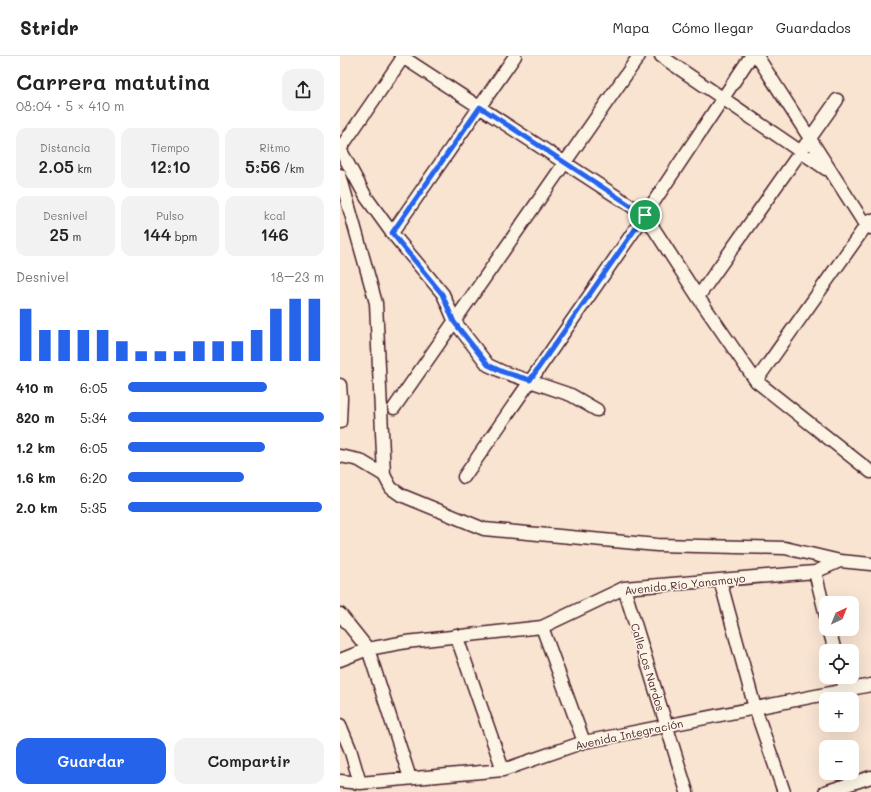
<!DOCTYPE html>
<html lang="es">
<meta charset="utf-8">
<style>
body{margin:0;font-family:Mali,sans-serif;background:#f2f2f2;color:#222;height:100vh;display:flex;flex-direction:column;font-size:15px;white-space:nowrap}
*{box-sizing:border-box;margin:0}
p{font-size:13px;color:#767676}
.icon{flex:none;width:22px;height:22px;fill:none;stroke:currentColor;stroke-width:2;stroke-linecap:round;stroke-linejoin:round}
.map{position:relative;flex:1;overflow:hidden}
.sheet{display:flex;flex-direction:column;background:#fff;width:340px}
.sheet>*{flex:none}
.needle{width:26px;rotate:43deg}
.fabs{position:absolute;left:479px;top:540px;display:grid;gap:8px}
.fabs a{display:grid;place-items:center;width:40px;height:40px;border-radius:8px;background:#fff;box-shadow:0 4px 16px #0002;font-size:20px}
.pin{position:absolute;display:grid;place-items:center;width:34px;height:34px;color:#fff;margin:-17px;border:2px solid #fff;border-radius:50%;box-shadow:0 1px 4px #0007}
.round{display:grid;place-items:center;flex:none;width:42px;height:42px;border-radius:12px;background:#f2f2f2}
.headline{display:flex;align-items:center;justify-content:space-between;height:68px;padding:0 16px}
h1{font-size:22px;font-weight:600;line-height:30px}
.figures{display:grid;grid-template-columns:repeat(3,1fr);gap:6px;height:68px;padding:4px 16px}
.figures div{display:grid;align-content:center;border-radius:10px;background:#f2f2f2;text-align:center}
.figures b{font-size:17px;font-weight:600}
.figures small{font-size:11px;font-weight:400}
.figures p{font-size:11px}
.chart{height:112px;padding:8px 16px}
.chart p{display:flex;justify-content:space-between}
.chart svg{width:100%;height:72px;margin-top:4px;stroke:#2563eb;stroke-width:6}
.action{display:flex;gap:8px;margin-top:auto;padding:8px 16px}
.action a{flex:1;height:46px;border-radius:12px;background:#2563eb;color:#fff;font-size:16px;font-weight:600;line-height:46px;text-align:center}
.action a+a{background:#f2f2f2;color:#222}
ul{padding:0 16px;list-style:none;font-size:13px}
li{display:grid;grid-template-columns:64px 48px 1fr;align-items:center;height:30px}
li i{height:10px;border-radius:5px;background:#2563eb}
header{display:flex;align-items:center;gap:24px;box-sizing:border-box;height:56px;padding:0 20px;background:#fff;border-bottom:1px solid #e0e0e0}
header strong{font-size:19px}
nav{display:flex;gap:22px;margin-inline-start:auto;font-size:14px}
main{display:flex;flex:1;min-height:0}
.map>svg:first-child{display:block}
</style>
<header>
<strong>Stridr</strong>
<nav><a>Mapa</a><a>Cómo llegar</a><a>Guardados</a></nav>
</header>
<main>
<section class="sheet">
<div class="headline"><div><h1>Carrera matutina</h1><p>08:04 · 5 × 410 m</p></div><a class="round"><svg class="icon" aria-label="share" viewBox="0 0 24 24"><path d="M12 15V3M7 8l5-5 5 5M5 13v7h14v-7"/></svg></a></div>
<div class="figures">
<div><p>Distancia</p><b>2.05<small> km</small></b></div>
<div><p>Tiempo</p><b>12:10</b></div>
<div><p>Ritmo</p><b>5:56<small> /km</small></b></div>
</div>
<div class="figures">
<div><p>Desnivel</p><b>25<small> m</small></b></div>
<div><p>Pulso</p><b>144<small> bpm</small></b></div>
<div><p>kcal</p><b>146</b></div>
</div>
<div class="chart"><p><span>Desnivel</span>18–23 m</p>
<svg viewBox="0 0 160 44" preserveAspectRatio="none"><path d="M5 44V12M15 44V25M25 44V25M35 44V25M45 44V25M55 44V32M65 44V38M75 44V38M85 44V38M95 44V32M105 44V32M115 44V32M125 44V25M135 44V12M145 44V6M155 44V6"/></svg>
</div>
<ul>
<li><b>410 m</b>6:05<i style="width:71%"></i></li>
<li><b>820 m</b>5:34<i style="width:100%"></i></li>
<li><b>1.2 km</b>6:05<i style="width:70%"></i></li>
<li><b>1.6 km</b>6:20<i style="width:59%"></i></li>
<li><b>2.0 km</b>5:35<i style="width:99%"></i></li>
</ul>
<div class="action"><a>Guardar</a><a>Compartir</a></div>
</section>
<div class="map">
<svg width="531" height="736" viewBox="0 0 531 736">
<rect width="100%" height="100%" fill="#f8e4d1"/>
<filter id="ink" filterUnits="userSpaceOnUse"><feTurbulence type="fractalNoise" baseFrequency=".025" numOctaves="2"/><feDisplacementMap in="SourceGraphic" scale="8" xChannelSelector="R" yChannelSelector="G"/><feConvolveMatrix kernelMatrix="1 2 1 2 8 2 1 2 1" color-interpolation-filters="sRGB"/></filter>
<g filter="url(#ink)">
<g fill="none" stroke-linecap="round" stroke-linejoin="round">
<g stroke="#4a1f2b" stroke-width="15">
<path id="minor" d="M 61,0 L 305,159 L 358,241 L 416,325 L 531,416
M 321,0 L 486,113
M 417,0 L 526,170 L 531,172
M 0,93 L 26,141 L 52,177 L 103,238 L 115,266 L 148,309 L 163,316 L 231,339 L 257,354
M 0,93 L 64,0
M 0,119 L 36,247 L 44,419
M 52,177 L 175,0
M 358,241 L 497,44
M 416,325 L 530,164
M 0,329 L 1,342 L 0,366
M 54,352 L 299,0
M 0,400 L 19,404 L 44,419 L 51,432 L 61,439 L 144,473 L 317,489 L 445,492 L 500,505
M 124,421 L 305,159 L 411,0
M 475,516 L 486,560
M 380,524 L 415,652 L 444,736
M 284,532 L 347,736
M 0,558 L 28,593 L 70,722
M 202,571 L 244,686
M 489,573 L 495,595
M 116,579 L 163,714
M 0,604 L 28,593 L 66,586 L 202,571 L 284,532 L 475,516 L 500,505 L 531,508
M 502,621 L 505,634
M 0,669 L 10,693 L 20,727
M 0,725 L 20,727 L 163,714 L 244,686 L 531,629
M 485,736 L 531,721"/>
</g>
<use href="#minor" stroke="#fcf5e5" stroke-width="12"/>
</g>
</g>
<g fill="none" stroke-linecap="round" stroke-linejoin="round" filter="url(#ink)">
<g stroke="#fff" stroke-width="8">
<path id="route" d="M 140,51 L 305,159 L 190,324 L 163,316 L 148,309 L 114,266 L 102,238 L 52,177 Z"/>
</g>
<use href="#route" stroke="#2563eb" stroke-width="5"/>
</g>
<g text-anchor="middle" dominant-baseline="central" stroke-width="3" stroke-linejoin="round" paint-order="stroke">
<g font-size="11" fill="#4a1f2b" stroke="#fcf5e5">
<text transform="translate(345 528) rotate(-6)">Avenida Río Yanamayo</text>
<text transform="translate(308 611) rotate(73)">Calle Los Nardos</text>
<text transform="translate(289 678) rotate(-12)">Avenida Integración</text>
</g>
</g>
</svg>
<div class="fabs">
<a><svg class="needle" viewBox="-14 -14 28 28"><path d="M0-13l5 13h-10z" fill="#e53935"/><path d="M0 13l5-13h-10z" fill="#767676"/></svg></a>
<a><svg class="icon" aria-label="locate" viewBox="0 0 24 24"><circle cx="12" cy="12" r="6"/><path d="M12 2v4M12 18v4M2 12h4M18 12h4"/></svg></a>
<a>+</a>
<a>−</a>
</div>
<div class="pin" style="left:305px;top:159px;background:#1e9e55"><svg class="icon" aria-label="arrive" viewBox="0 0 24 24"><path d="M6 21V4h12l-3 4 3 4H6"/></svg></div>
</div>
</main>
